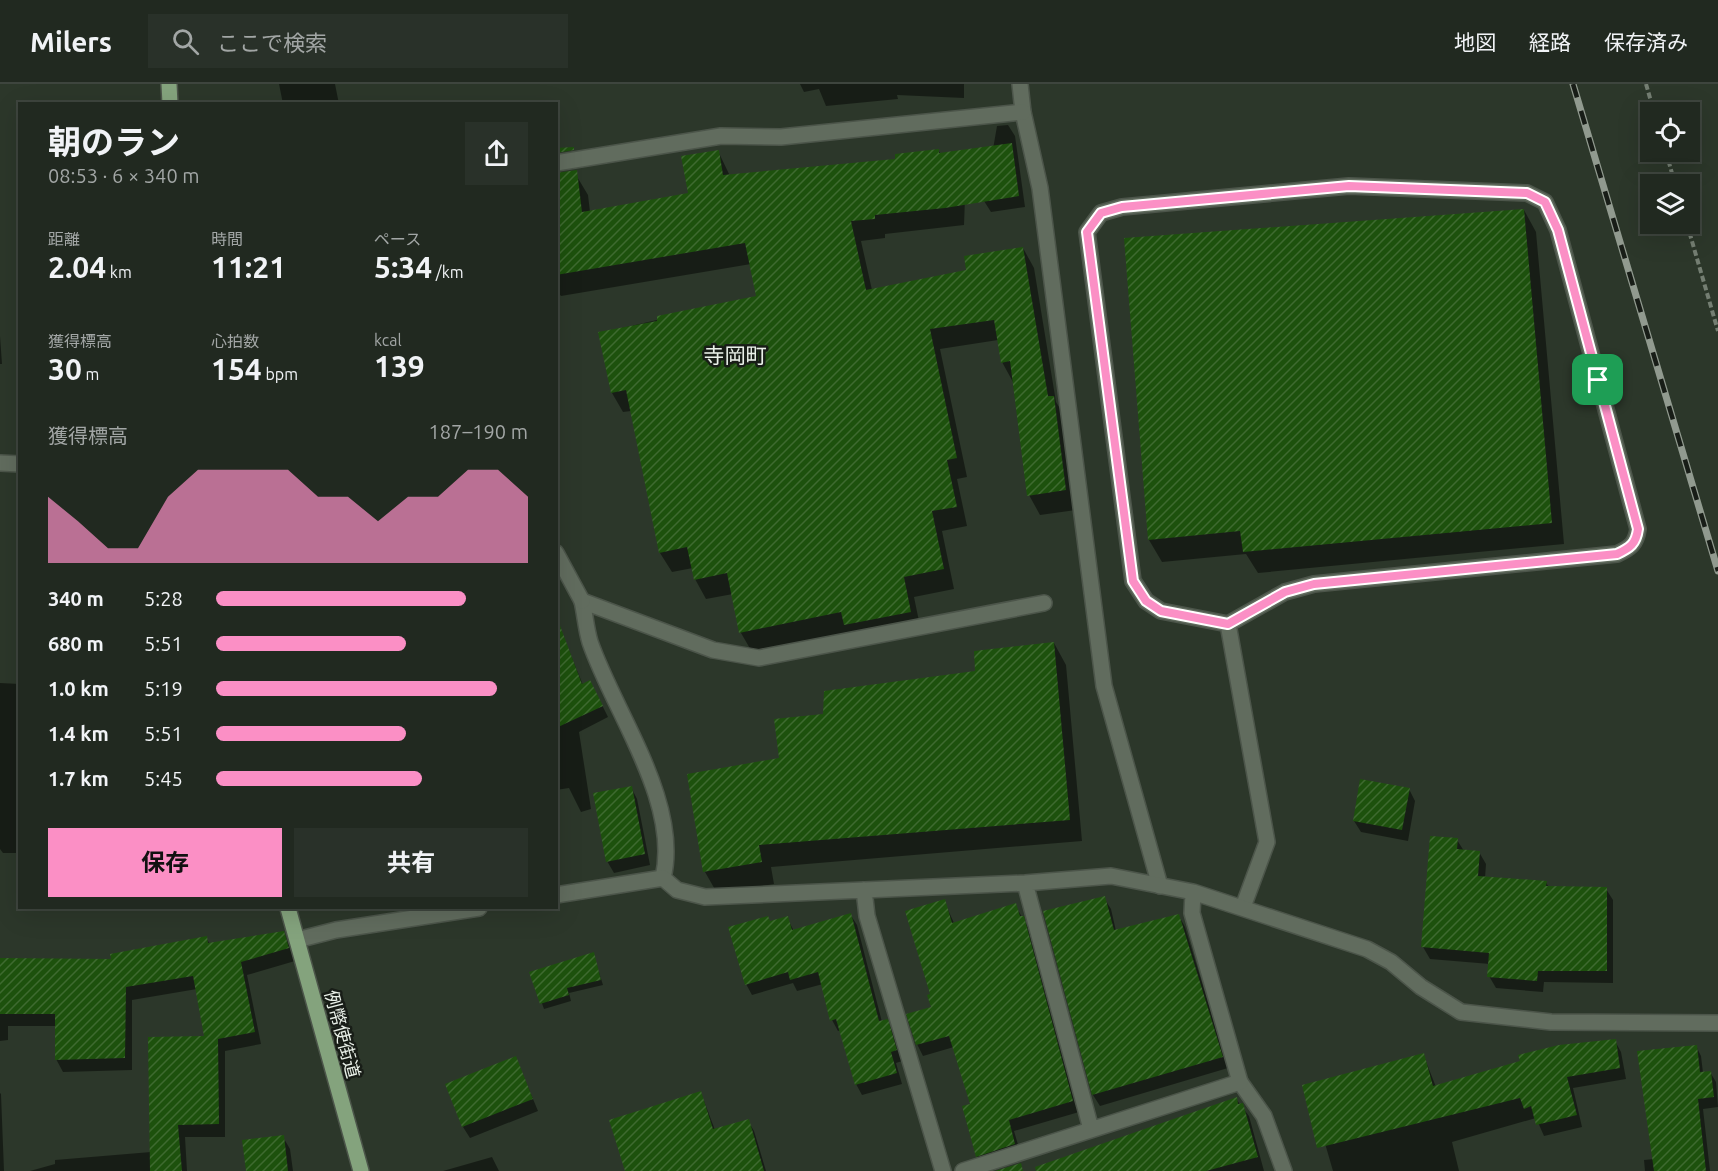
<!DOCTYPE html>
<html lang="ja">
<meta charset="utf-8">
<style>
body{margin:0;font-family:Ubuntu,"Noto Sans JP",sans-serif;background:#293129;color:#f1f3f6;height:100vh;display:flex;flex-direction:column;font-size:22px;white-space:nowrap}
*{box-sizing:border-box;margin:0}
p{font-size:20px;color:#a2a6a5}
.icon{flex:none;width:33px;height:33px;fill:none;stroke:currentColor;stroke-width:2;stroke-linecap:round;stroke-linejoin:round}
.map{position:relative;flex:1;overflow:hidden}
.details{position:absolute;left:18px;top:18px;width:540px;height:807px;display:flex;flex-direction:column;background:#212920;border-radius:0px;box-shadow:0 6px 24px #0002,0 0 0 2px #3e453e}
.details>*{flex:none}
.controls{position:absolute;left:1640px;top:18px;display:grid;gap:12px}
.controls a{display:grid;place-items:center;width:60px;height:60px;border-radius:0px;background:#212920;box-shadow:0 6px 24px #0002,0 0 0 2px #3e453e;font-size:30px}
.pin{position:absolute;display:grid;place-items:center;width:51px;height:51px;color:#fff;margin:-26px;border-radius:12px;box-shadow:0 3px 9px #0006}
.round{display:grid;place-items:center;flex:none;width:63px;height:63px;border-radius:0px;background:#293129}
.summary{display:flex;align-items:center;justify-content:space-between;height:102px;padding:0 30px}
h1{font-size:33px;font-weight:700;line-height:45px}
.figures{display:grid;grid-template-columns:repeat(3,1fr);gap:9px;height:102px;padding:6px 30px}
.figures div{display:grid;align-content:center}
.figures b{font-size:30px;font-weight:700}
.figures small{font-size:16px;font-weight:400}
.figures p{font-size:16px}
.chart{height:168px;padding:12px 30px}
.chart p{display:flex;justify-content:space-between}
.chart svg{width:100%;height:108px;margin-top:6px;fill:#fb8fc5;opacity:.7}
.primary-button{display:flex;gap:12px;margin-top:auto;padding:12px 30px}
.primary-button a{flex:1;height:69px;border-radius:0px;background:#fb8fc5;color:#111;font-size:24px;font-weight:700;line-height:69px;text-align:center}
.primary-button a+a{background:#293129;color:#f1f3f6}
ul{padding:0 30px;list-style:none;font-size:20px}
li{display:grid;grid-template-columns:96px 72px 1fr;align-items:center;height:45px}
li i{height:15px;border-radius:8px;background:#fb8fc5}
header{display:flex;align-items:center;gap:36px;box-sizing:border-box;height:84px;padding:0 30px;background:#212920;border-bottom:2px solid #3e453e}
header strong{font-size:28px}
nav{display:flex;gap:33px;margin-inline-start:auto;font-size:21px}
.search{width:420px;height:54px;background:#293129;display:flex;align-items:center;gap:15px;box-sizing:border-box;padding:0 21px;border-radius:0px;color:#a2a6a5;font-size:22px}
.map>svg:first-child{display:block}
</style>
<header>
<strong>Milers</strong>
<div class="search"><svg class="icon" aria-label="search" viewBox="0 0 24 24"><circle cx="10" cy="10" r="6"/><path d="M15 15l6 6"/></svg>ここで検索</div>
<nav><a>地図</a><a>経路</a><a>保存済み</a></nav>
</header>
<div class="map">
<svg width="1718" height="1087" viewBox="0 0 1718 1087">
<defs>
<pattern id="building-hatch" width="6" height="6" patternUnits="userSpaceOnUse" patternTransform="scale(1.5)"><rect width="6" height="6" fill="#1d510d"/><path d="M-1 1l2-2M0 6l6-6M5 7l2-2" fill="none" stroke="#3e6a30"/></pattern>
</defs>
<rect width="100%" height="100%" fill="#2c372a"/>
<path fill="#0007" d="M 279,0 L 335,0 L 339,20 L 283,20 Z
M 800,0 L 964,0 L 964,14 L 897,11 L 898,15 L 826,22 L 819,5 L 804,8 Z
M 1008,41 L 1015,52 L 1025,123 L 991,128 L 984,117 L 997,42 Z
M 718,67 L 730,92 L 897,76 L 938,67 L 966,88 L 964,141 L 885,150 L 885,154 L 861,157 L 872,206 L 968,187 L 1023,164 L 1034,184 L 1056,318 L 1065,333 L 1076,426 L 1040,431 L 1029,411 L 1013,298 L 1002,278 L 998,256 L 940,265 L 967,393 L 957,395 L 967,442 L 942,447 L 954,505 L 914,513 L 921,547 L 857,560 L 849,548 L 752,568 L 741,549 L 733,510 L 706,515 L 695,495 L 693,484 L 672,488 L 660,469 L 631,327 L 623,328 L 612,309 L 600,249 L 758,213 L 751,180 L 561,212 L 556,206 L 556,94 L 576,91 L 588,111 L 590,128 L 689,110 Z
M 1524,126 L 1536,148 L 1564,460 L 1258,489 L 1246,470 L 1162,478 L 1149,456 L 1126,156 Z
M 0,252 L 2,280 L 0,280 Z
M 556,535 L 583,601 L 596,609 L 608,633 L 579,648 L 591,725 L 581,728 L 569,704 L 556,706 Z
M 1054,559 L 1066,581 L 1082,757 L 771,783 L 774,800 L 717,809 L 705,788 L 688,691 L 781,675 L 824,631 L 976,589 Z
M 0,587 L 0,599 L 20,600 L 20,769 L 3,769 L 0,765 Z
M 631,703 L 637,715 L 650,781 L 614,789 L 607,777 Z
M 1409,705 L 1415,717 L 1408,757 L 1361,748 L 1354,737 Z
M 1457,756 L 1464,767 L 1479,768 L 1486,780 L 1485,794 L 1546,798 L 1549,804 L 1606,805 L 1613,816 L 1613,899 L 1544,898 L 1543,908 L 1496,904 L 1489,892 L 1490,880 L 1430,875 L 1423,863 Z
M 1104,814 L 1111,825 L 1116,847 L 1179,832 L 1185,843 L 1228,984 L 1100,1022 L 1093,1011 L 1044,828 Z
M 944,817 L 954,839 L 1015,821 L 1029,845 L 1079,1028 L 1014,1047 L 1021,1071 L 984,1083 L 977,1072 L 972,1021 L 954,963 L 923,972 L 917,960 L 933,924 L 932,911 Z
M 850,830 L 857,841 L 882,938 L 887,937 L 893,948 L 902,977 L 896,979 L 902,1000 L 862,1011 L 856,1000 L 841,946 L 838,947 L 832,936 L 823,900 L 797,907 L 793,899 L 752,911 L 746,900 L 770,838 L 787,834 L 794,847 Z
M 284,849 L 295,877 L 247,891 L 261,960 L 225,967 L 225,1053 L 185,1053 L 187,1087 L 30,1087 L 55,1080 L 55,1076 L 151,1068 L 206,953 L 197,905 L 132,916 L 132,986 L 63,988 L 56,975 L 56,942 L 8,942 L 8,956 L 0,957 L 0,878 L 113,876 L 206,854 L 210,860 Z
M 593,869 L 603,901 L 569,909 L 571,917 L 544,925 L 531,889 Z
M 1615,957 L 1621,968 L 1626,995 L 1573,1004 L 1582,1043 L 1544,1052 L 1536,1034 L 1452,1058 L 1459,1087 L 1333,1087 L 1308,1001 L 1423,970 L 1436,1003 Z
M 1696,962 L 1701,972 L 1703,989 L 1710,988 L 1716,998 L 1718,1023 L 1703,1025 L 1710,1087 L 1645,1087 L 1644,1076 L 1654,1075 Z
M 516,974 L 538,1027 L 470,1054 L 463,1043 Z
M 0,1009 L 1,1010 L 4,1087 L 0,1087 Z
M 701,1009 L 715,1046 L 748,1037 L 754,1047 L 766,1087 L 627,1087 Z
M 1236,1015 L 1249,1032 L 1264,1087 L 1036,1087 L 1077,1075 Z
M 283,1053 L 290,1065 L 293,1087 L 247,1087 Z
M 492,1073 L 499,1087 L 443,1087 Z"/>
<path fill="url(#building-hatch)" d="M 1012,59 L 1019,112 L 945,124 L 875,131 L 875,135 L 851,137 L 866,206 L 966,186 L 964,172 L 1023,163 L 1048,312 L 1054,312 L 1066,406 L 1027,412 L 1010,277 L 1001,279 L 994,236 L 930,245 L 957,374 L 947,376 L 957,423 L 932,427 L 944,485 L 904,493 L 911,528 L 844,541 L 841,528 L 739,549 L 727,489 L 694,496 L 687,463 L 659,469 L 626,306 L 611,309 L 598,248 L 657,237 L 657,232 L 756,212 L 745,159 L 556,191 L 556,89 L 577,86 L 582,128 L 688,109 L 681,72 L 719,66 L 723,91 L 895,75 L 895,70 L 939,65 L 939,69 Z
M 574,63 L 574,66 L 556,69 L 556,64 Z
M 1524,125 L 1552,439 L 1243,468 L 1240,447 L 1148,456 L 1124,154 Z
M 556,539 L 559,539 L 582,600 L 590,596 L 603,622 L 556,644 Z
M 1054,558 L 1070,736 L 759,761 L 762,778 L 703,788 L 687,690 L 779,674 L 774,635 L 823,630 L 824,607 L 975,587 L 974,567 Z
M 1360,695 L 1410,704 L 1402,746 L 1353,737 Z
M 632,702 L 645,770 L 606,778 L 593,709 Z
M 1430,752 L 1458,754 L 1457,765 L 1480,767 L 1478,792 L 1547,797 L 1546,802 L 1607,803 L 1607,887 L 1538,887 L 1537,897 L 1487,893 L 1489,869 L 1421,863 Z
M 1105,812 L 1114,846 L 1179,830 L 1223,973 L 1092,1011 L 1043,827 Z
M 945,815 L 952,839 L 1016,819 L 1020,832 L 1024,832 L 1073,1017 L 1009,1036 L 1015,1060 L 976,1073 L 962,1022 L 970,1020 L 949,952 L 916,961 L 906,930 L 931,923 L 927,911 L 930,910 L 905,827 Z
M 851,829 L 879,937 L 888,935 L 897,966 L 891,968 L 897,989 L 855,1001 L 836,935 L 830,937 L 818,888 L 790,896 L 788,888 L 745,901 L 728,843 L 768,832 L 770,837 L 788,832 L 792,846 Z
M 284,847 L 289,864 L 241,878 L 255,948 L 218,955 L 219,1040 L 178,1041 L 182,1087 L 150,1087 L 148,953 L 204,952 L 193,892 L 126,903 L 125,974 L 55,976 L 55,930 L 0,930 L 0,874 L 111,875 L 110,870 L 207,852 L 208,859 Z
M 594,868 L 601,896 L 567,904 L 569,911 L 540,920 L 529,888 Z
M 1616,955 L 1620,984 L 1567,993 L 1577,1031 L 1536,1041 L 1531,1022 L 1524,1025 L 1520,1014 L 1317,1064 L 1302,1001 L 1424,969 L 1433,1002 L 1520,977 L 1518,971 L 1559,961 Z
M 1697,961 L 1700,988 L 1711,987 L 1714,1013 L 1698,1015 L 1706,1087 L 1654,1087 L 1637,967 Z
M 516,972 L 533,1015 L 462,1043 L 445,1000 Z
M 701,1007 L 713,1045 L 749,1035 L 764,1087 L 625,1087 L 609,1036 Z
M 1237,1013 L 1238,1020 L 1243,1019 L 1258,1073 L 1206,1087 L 1036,1087 L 1035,1083 Z
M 284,1051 L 288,1087 L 246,1087 L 242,1056 Z
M 1021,1079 L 1023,1087 L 995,1087 Z"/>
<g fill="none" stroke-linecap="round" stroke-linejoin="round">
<g stroke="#4c554a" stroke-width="18">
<path id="service" d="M 1020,0 L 1023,28 L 1040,104 L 1104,602 L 1160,802
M 1349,102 L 1527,109 L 1545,118 L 1558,146 L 1638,445 C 1636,460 1630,464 1617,470 L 1314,500 L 1285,508 L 1228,540 L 1161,527 L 1146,517 L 1133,497 L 1087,148 L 1101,129 L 1122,123 Z
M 582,517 L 713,566 L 759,574 L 1044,519
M 582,517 C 585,530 586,545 590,558 C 614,628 681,718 663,794
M 1228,540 L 1267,758 L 1243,823
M 1240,998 L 1264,1032 L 1284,1087"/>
</g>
<g stroke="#4c554a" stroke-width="18">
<path id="minor" d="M 556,79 L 721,52 L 781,53 L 1023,28
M 0,379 L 20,380
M 556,469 L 582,517
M 1025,799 L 1091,1045
M 864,806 L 867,832 L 943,1087
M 556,811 L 663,794 L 677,806 L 705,813 L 1025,799 L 1111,792 L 1193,808 L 1367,865 L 1391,878 L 1421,903 L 1461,928 L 1551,938 L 1718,939
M 297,856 L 336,846 L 479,824
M 963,1087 L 1240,998 L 1192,829 L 1193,808"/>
</g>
<g stroke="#4c554a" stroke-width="18">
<path id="primary" d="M 169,0 L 170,20
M 288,824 L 361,1087"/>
</g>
<path stroke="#747e72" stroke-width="4" stroke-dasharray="6 3" stroke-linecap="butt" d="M 1646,0 L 1654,28
M 1666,68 L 1675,100
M 1687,140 L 1718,247"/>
<use href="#service" stroke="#616c5e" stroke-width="15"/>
<use href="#minor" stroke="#616c5e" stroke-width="15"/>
<use href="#primary" stroke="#84a37d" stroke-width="15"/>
<g stroke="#919a8f" stroke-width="7">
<path id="rail" d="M 1573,0 L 1718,487"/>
</g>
<use href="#rail" stroke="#181d17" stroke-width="4.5" stroke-dasharray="14" stroke-linecap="butt"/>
</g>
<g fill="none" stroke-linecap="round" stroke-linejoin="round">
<g stroke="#fff" stroke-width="12">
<path id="route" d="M 1349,102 L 1527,109 L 1545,118 L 1558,146 L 1638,445 C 1636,460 1630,464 1617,470 L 1314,500 L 1285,508 L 1228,540 L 1161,527 L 1146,517 L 1133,497 L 1087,148 L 1101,129 L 1122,123 Z"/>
</g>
<use href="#route" stroke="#fb8fc5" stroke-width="8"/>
</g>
<g text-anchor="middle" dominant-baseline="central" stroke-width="5" stroke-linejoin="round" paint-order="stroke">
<g font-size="18" fill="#eaf1e9" stroke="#181d17">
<text transform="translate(343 950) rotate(75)">例幣使街道</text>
</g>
<g font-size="21" fill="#eaf1e9" stroke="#181d17">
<text x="735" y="271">寺岡町</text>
</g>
</g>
</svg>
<div class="controls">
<a><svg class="icon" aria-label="locate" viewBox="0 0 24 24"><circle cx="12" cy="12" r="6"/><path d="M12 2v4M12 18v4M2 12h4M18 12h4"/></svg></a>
<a><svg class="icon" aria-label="layers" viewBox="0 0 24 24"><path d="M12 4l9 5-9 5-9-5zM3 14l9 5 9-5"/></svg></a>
</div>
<div class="pin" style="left:1598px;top:296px;background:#1e9e55"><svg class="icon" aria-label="arrive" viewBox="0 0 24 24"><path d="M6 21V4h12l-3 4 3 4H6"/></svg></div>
<section class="details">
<div class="summary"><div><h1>朝のラン</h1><p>08:53 · 6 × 340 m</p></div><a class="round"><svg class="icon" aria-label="share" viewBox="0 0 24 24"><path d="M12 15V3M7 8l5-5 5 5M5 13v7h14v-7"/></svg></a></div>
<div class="figures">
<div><p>距離</p><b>2.04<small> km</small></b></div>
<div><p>時間</p><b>11:21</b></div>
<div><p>ペース</p><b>5:34<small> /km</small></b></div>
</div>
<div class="figures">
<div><p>獲得標高</p><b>30<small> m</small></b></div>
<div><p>心拍数</p><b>154<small> bpm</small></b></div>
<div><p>kcal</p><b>139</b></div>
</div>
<div class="chart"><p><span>獲得標高</span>187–190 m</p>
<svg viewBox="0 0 160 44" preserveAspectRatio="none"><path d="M0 44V17L10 27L20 38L30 38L40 17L50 6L60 6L70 6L80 6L90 17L100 17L110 27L120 17L130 17L140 6L150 6L160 17V44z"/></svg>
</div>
<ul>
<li><b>340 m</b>5:28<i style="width:80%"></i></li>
<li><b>680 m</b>5:51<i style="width:61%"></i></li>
<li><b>1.0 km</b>5:19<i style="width:90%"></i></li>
<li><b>1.4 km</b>5:51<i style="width:61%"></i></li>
<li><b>1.7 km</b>5:45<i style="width:66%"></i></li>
</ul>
<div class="primary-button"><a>保存</a><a>共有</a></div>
</section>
</div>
